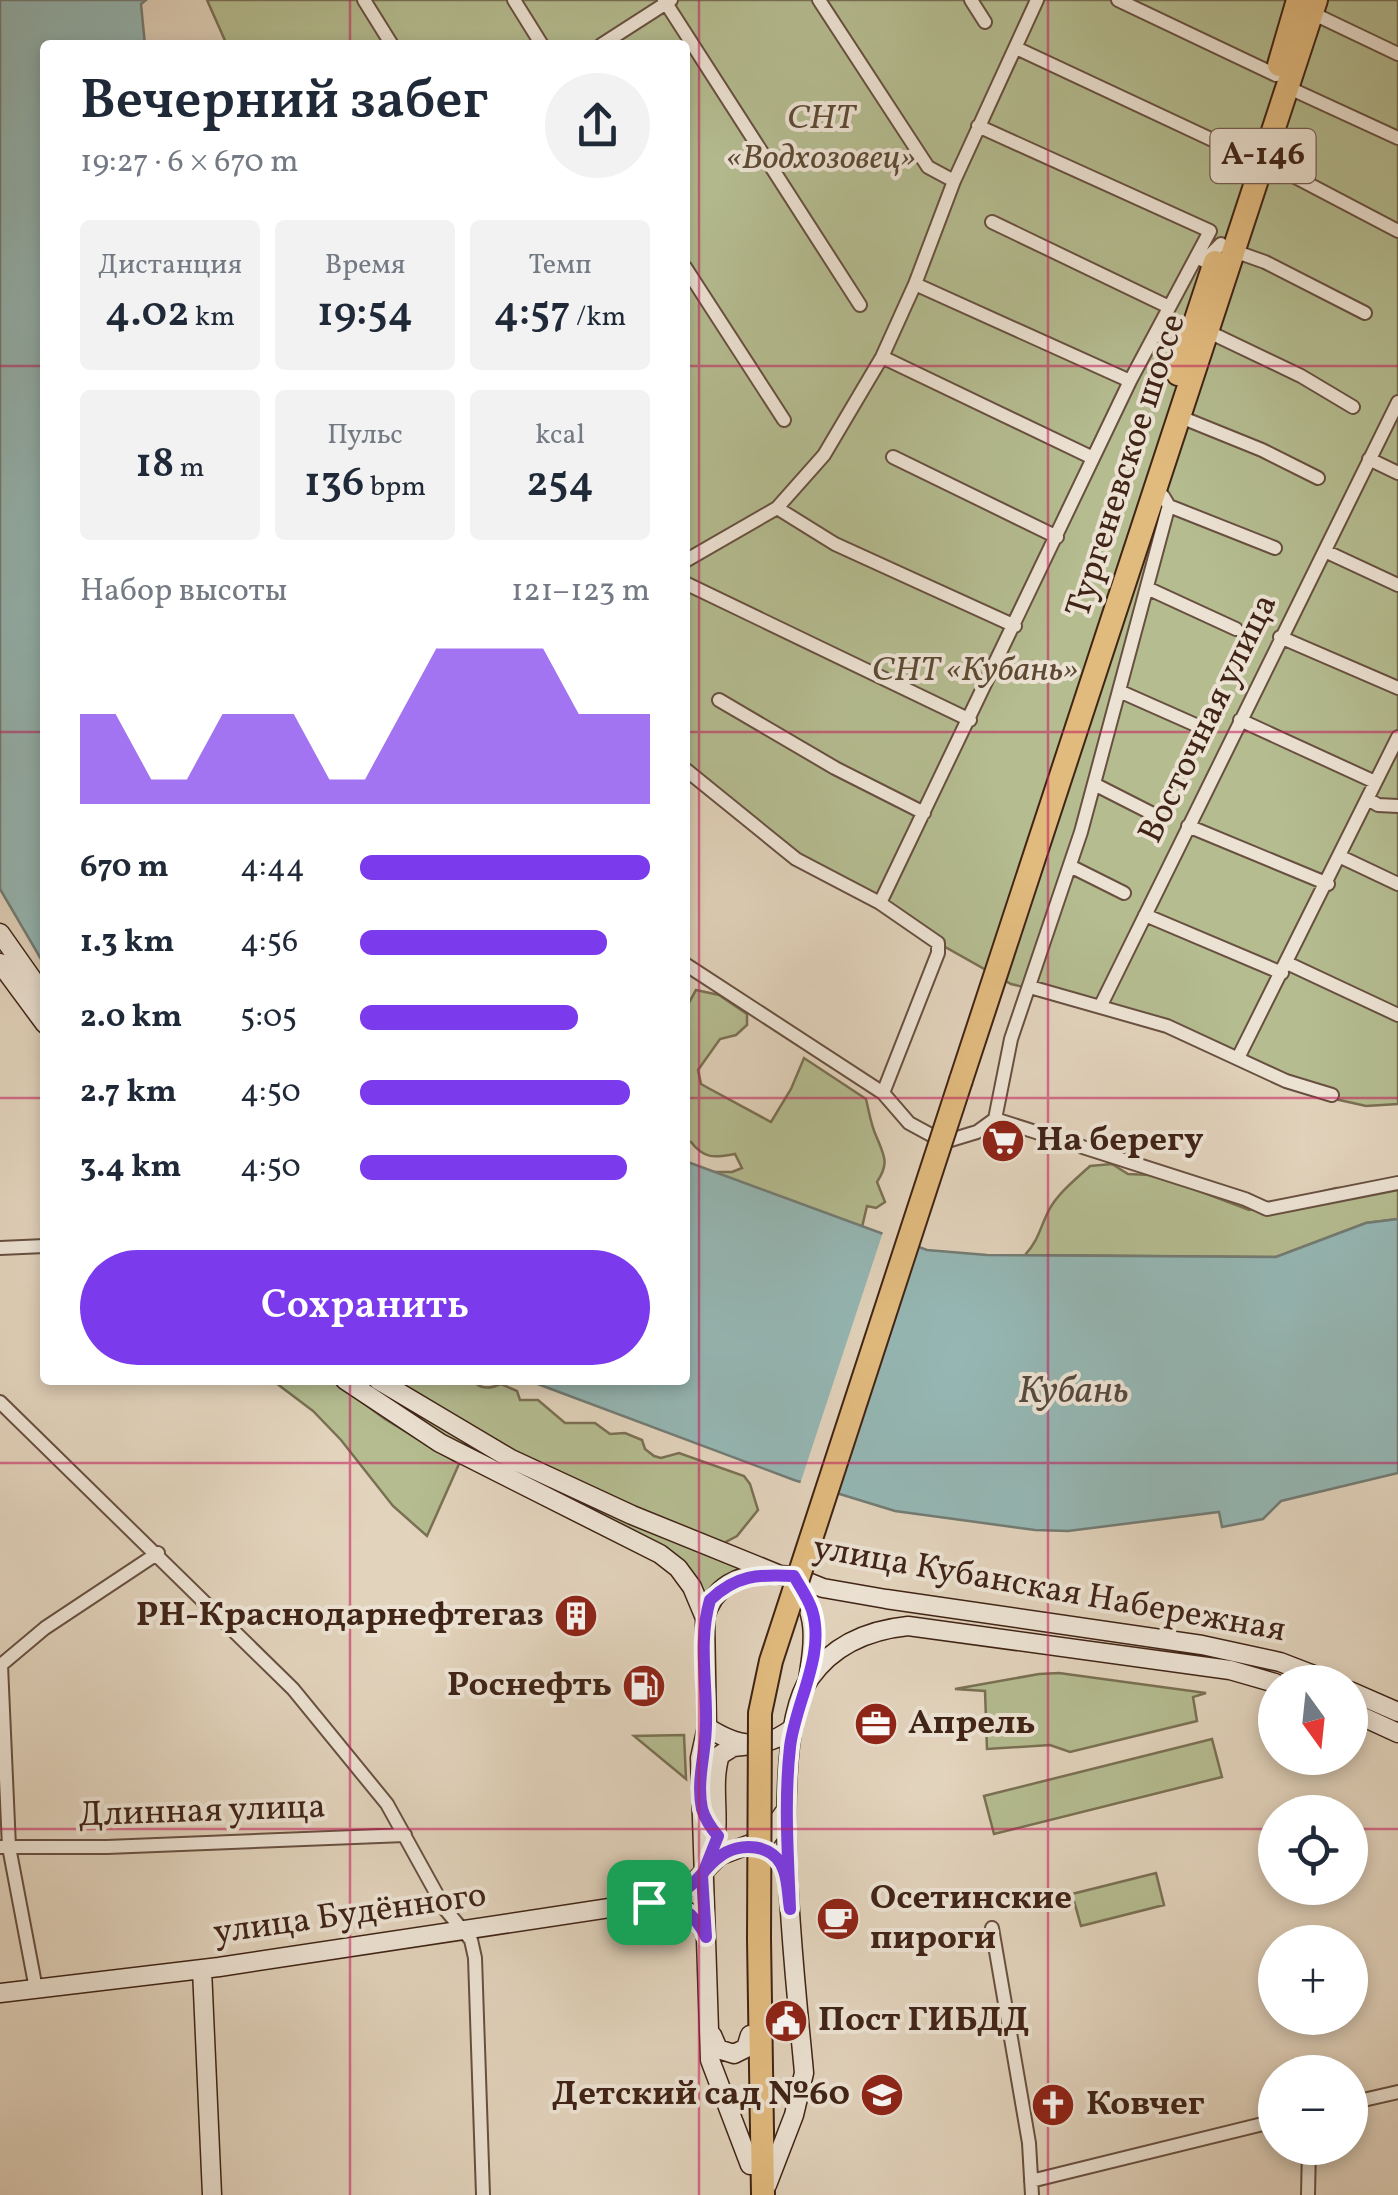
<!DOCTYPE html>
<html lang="ru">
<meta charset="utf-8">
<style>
body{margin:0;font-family:Vollkorn,serif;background:#f2f2f3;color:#1f2937;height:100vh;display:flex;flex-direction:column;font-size:38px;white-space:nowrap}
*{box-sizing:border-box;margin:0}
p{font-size:32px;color:#747a83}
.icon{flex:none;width:55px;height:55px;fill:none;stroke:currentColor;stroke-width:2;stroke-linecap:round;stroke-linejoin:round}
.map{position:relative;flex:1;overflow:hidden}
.side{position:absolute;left:40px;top:40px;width:650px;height:1345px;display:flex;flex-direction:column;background:#fff;border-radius:10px;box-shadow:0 5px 15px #0003}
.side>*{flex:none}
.needle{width:65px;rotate:165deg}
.tools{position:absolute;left:1258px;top:1665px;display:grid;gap:20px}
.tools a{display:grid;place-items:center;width:110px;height:110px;border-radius:50%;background:#fff;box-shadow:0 5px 15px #0003;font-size:50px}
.pin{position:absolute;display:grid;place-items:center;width:85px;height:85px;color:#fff;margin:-42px;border-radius:20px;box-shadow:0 5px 15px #0006}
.round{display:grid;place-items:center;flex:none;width:105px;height:105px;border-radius:52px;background:#f2f2f3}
.summary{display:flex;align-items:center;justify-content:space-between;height:170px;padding:0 40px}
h1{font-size:55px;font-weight:600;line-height:75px}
.metrics{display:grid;grid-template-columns:repeat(3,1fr);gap:15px;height:170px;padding:10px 40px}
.metrics div{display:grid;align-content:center;border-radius:10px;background:#f2f2f3;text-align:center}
.metrics b{font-size:42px;font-weight:600}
.metrics small{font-size:28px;font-weight:400}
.metrics p{font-size:28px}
.chart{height:280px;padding:20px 40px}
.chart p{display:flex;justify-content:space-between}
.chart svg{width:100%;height:180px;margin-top:10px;fill:#7c3aed;opacity:.7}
.cta{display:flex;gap:20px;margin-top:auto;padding:20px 40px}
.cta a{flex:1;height:115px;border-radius:60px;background:#7c3aed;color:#fff;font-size:40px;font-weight:600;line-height:115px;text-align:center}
ul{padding:0 40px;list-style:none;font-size:32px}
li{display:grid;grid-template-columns:160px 120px 1fr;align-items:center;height:75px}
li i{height:25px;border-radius:12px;background:#7c3aed}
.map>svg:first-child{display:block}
</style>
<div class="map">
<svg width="1398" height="2195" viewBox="0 0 1398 2195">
<rect width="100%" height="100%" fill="#e2d3bc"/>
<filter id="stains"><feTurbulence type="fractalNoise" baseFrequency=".002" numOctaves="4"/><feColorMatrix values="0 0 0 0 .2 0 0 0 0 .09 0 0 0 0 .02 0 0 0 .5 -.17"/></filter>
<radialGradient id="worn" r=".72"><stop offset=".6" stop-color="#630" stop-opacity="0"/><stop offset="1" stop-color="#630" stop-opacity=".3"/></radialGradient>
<path fill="#b4bc90" stroke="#7a7053" stroke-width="2.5" d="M 207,0 L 1398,0 L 1398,1104 L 1366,1106 L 1335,1099 L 1101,1005 L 1011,984 L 798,864 L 685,773 L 685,45 L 227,45 Z
M 696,990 L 719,995 L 747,1014 L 747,1025 L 736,1035 L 720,1039 L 698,1070 L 701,1084 L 710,1089 L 771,1122 L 791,1089 L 804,1058 L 866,1099 C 869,1111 871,1126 877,1138 C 885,1157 889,1164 877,1182 L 885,1202 L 876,1208 L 867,1206 L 862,1227 L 707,1172 L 732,1172 L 742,1168 L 735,1154 C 714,1158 704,1159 691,1142 L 685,1142 L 685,1010 Z
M 1112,1164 L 1128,1174 L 1150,1175 L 1178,1183 L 1249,1210 L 1336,1188 L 1398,1188 L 1398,1219 L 1366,1223 L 1276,1257 L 1025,1255 C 1039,1240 1040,1227 1049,1210 C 1058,1193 1076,1179 1090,1166 Z
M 272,1380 L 332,1380 L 385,1419 L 459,1464 L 427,1536 L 393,1506 L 341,1440 L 313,1411 Z
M 355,1380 L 371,1380 L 749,1570 L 703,1602 L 692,1576 L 429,1428 Z
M 391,1380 L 472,1380 C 480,1390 490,1389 501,1384 L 517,1391 L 520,1400 L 538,1400 L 565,1423 L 595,1423 L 610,1434 L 625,1433 L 642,1440 L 645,1449 L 654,1456 L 661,1458 L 679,1453 L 744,1476 L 750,1484 L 758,1510 L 737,1536 L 718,1546 L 492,1441 Z
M 1059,1673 L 1206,1693 L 1193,1697 L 1197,1721 L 1070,1752 L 1050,1745 L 987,1749 L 985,1691 L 955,1689 L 1039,1674 Z
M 684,1735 L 686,1779 L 634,1736 Z
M 1212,1739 L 1222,1777 L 994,1834 L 984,1796 Z
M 1156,1873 L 1164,1905 L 1081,1926 L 1072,1894 Z"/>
<path fill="#95b7b4" stroke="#737c75" stroke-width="2.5" d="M 0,0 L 146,0 L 141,4 L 145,45 L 45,45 L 45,966 L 0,889 Z
M 685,1161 L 927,1250 L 987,1255 L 1276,1257 L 1366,1223 L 1398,1219 L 1398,1473 L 1281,1501 L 1263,1519 L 1222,1527 L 1219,1512 L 1068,1531 L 1035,1530 L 895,1511 L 794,1480 L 527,1380 L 685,1380 Z"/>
<path fill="#e2d3bc" d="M 884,1229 L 919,1241 L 835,1498 L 799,1487 Z"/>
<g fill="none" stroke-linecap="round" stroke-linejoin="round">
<g stroke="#685040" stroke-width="16">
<path id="street" d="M 364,0 L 392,45
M 514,0 L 542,45
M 664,0 L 860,305
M 819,0 L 928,167 L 954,181
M 971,0 L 985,22
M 1118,0 L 1276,75
M 1312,13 L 1398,54
M 601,45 L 671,0
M 1016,48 L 1249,157
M 1287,87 L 1398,138
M 1261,159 L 1398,231
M 992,222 L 1169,307
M 1234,251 L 1265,262 L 1365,313
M 1204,261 L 1221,244
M 685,267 L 784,420
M 915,284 L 1130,381
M 1209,332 L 1301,376 L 1353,407
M 882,357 L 1093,458
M 1178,416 L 1262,450 L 1318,478
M 893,457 L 1057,537
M 1369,459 L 1398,473
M 1169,506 L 1275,548
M 777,508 L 835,544 L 1015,626
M 1327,552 L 1398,585
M 685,561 L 777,508 L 824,455 L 882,357 L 915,284 L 954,181 L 1037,0
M 685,583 L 970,720
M 1147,588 L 1236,629
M 1280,637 L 1398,688
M 1119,691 L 1198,726
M 719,700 L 835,768 L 924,813
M 1240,720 L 1375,782
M 685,769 L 796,859 L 880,903 L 938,943 L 938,953 L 883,1093
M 1094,784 L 1151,813
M 1368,799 L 1378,805 L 1398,806
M 1188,826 L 1328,884
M 1341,857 L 1398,884
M 1070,866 L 1124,893
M 880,903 L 1130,381 L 1210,231 L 978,126
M 1145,915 L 1282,973
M 1287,963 L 1398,1015
M 685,964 L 883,1093 L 909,1123 L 944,1142 L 977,1132 L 995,1119
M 1030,987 L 1167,1026 L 1286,1081 L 1332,1095
M 1101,1005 L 1398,402
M 1238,1058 L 1398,737
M 995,1119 L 1011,1039 L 1081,832 L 1167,512 L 1169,506 L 1163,496 L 1155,493
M 995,1119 L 1245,1199 L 1267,1209 L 1398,1183
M 0,1248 L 45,1246
M 0,1402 L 293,1689 L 387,1804 L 445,1909 L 471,1940 L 475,1958 L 483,2195
M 0,1847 L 107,1847 L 405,1835
M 992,1928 L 1029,2143 L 1032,2195
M 36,1989 L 9,1847 L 1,1665 L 45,1628 L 158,1553
M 1350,2103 L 1398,2092
M 1031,2181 L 1275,2121
M 1308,2195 L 1309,2148"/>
</g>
<g stroke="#402416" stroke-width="21">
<path id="secondary" d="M 0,933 L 45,997
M 0,963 L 45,1024
M 345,1380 L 440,1443 L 660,1554 L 678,1568 L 692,1587 L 705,1618 L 707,1727 L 700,1758 L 710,2060 L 750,2165
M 378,1380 L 511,1459 L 632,1515 L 780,1575 L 793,1576 L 823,1588 L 886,1599 L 1202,1645 L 1280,1662 L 1332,1682
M 794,1577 C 817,1617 815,1635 808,1680
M 705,1618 C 713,1587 738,1573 770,1575
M 1350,1691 L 1398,1712
M 1350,1711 L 1398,1733
M 707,1727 C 737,1747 763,1751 793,1728
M 709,1862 C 725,1828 709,1790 720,1755 L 733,1747 L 752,1745
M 657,1902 C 678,1902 695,1913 704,1932
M 202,1969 L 212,2195
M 0,1993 L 219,1967 L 649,1902 L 689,1887 L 719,1856 L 766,1838 L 786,1810
M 712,2035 L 718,2049 L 734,2054 L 746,2048 L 750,2035
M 767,2185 L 794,2115 L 804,2073 C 797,1991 765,1741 810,1678 C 833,1645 869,1630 908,1626 L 1230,1670 L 1275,1683"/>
</g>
<g stroke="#402416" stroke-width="26">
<path id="highway" d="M 1279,65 L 1298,0
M 1178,374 L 1215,262
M 961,1080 L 1316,0
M 759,1939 L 763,2195"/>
</g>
<use href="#street" stroke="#ece2d3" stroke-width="12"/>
<use href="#secondary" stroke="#ece2d3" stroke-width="18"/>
<use href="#highway" stroke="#e1ba7e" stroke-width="22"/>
<g stroke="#402416" stroke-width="26" stroke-linecap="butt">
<path id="highway-bridge" d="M 759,1939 L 760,1713 L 771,1661 L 961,1080"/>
</g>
<use href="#highway-bridge" stroke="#e1ba7e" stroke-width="22"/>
</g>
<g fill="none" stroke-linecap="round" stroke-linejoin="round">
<g stroke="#fff" stroke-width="20">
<path id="route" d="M 649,1902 C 661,1899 675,1896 686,1889 C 699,1881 706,1866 719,1857 C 739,1841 775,1843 784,1871 C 788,1882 788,1897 790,1909 C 788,1855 784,1801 790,1747 C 795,1703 826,1655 812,1610 C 808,1598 800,1587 794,1576 C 758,1574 736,1575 710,1600 C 698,1641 707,1682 706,1724 C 706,1753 696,1780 702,1809 C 705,1819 711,1828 718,1836 L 702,1876 L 706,1937 C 694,1911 677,1902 649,1902"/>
</g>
<use href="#route" stroke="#7c3aed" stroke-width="12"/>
</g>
<path fill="none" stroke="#c2185b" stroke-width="2.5" stroke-opacity="0.55" d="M 350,0 L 350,45M 699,0 L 699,2195M 1048,0 L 1048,2195M 0,366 L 45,366M 685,366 L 1398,366M 0,732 L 45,732M 685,732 L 1398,732M 0,1098 L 45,1098M 685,1098 L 1398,1098M 350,1380 L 350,2195M 0,1463 L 1398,1463M 0,1829 L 1275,1829M 1350,1829 L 1398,1829"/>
<defs>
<g id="supermarket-disc" transform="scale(2.25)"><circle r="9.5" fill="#8f2418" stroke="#ece2d3"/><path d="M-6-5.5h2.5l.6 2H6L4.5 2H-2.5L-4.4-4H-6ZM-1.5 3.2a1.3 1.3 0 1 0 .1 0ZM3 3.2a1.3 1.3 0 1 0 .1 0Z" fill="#fff"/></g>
<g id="building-disc" transform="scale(2.25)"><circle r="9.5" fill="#8f2418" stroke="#ece2d3"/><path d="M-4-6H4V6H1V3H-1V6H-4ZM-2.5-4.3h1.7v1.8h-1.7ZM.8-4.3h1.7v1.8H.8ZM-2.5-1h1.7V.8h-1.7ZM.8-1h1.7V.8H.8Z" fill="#fff"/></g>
<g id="fuel-disc" transform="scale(2.25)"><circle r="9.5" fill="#8f2418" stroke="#ece2d3"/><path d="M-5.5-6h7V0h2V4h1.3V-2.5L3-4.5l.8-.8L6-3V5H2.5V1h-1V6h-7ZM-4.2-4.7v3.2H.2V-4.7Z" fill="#fff"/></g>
<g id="office-disc" transform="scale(2.25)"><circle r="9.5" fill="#8f2418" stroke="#ece2d3"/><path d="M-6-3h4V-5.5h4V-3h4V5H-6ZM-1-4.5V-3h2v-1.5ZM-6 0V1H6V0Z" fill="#fff"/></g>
<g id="cafe-disc" transform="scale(2.25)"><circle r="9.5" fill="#8f2418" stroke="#ece2d3"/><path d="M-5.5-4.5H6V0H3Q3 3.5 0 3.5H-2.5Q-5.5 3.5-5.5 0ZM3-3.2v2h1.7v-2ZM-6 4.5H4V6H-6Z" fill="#fff"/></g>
<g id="civic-disc" transform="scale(2.25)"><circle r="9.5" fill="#8f2418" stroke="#ece2d3"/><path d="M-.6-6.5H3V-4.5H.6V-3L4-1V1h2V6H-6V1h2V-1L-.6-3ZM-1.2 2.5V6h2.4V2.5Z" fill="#fff"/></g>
<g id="school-disc" transform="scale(2.25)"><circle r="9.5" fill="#8f2418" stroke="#ece2d3"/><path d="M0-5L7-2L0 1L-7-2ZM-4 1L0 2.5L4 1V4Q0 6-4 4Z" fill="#fff"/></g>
<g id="church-disc" transform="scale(2.25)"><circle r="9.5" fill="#8f2418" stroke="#ece2d3"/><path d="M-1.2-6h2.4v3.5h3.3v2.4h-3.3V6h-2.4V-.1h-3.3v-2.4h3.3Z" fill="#fff"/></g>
</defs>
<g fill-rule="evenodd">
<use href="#supermarket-disc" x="1003" y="1141"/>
<use href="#building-disc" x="576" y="1616"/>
<use href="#fuel-disc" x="644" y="1686"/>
<use href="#office-disc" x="876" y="1724"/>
<use href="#cafe-disc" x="838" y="1919"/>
<use href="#civic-disc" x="786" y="2021"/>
<use href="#school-disc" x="882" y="2095"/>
<use href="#church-disc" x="1053" y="2105"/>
</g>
<g text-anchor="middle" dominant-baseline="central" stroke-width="8" stroke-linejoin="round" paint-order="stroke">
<rect fill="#ece2d3" stroke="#745d4f" stroke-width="2.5" x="1210.5" y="129" width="105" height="54" rx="8"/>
<g font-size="32" font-weight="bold" fill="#402416">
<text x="1263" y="156">А-146</text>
</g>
<g font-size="35" font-style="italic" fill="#5d4a34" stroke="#ece2d3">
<text x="821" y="119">СНТ<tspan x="821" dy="40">«Водхозовец»</tspan></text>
<text x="975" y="671">СНТ «Кубань»</text>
</g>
<g font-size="35" fill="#402416" stroke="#ece2d3">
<text transform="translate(1127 466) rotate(-72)">Тургеневское шоссе</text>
<text transform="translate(1209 719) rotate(-64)">Восточная улица</text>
<text transform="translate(1049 1590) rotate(10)">улица Кубанская Набережная</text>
<text transform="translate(202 1812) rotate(-2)">Длинная улица</text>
<text transform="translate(350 1915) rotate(-8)">улица Будённого</text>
</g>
<g font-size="35" font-weight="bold" fill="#402416" stroke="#ece2d3" text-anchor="start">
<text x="1036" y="1141">На берегу</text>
<text x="544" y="1616" text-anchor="end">РН-Краснодарнефтегаз</text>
<text x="612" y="1686" text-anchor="end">Роснефть</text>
<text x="908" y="1724">Апрель</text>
<text x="870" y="1899">Осетинские<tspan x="870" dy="40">пироги</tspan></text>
<text x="818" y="2021">Пост ГИБДД</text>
<text x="850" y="2095" text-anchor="end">Детский сад №60</text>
<text x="1086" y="2105">Ковчег</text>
</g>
<g font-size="38" font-style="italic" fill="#55493e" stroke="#ece2d3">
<text x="1073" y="1392">Кубань</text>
</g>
</g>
<rect width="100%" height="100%" filter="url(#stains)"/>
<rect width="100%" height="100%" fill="url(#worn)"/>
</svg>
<div class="tools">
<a><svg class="needle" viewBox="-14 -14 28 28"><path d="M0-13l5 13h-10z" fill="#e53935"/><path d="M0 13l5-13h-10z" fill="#747a83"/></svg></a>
<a><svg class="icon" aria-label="locate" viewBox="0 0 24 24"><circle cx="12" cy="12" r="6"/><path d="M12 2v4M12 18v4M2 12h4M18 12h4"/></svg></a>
<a>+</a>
<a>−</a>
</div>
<div class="pin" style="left:649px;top:1902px;background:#1e9e55"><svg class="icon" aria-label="arrive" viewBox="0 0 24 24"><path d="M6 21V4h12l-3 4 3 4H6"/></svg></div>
<section class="side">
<div class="summary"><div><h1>Вечерний забег</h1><p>19:27 · 6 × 670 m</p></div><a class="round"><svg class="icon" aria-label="share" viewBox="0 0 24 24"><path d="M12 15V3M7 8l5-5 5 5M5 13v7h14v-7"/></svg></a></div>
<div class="metrics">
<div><p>Дистанция</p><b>4.02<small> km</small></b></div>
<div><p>Время</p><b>19:54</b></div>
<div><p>Темп</p><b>4:57<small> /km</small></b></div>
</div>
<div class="metrics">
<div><b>18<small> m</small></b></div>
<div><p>Пульс</p><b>136<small> bpm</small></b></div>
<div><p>kcal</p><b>254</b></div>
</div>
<div class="chart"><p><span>Набор высоты</span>121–123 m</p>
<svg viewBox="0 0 160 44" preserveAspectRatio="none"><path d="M0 44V22L10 22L20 38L30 38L40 22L50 22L60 22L70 38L80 38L90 22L100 6L110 6L120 6L130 6L140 22L150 22L160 22V44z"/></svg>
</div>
<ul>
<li><b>670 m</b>4:44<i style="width:100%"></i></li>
<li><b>1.3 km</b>4:56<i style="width:85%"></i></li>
<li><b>2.0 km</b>5:05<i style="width:75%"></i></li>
<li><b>2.7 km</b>4:50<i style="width:93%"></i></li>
<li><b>3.4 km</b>4:50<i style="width:92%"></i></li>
</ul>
<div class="cta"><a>Сохранить</a></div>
</section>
</div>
